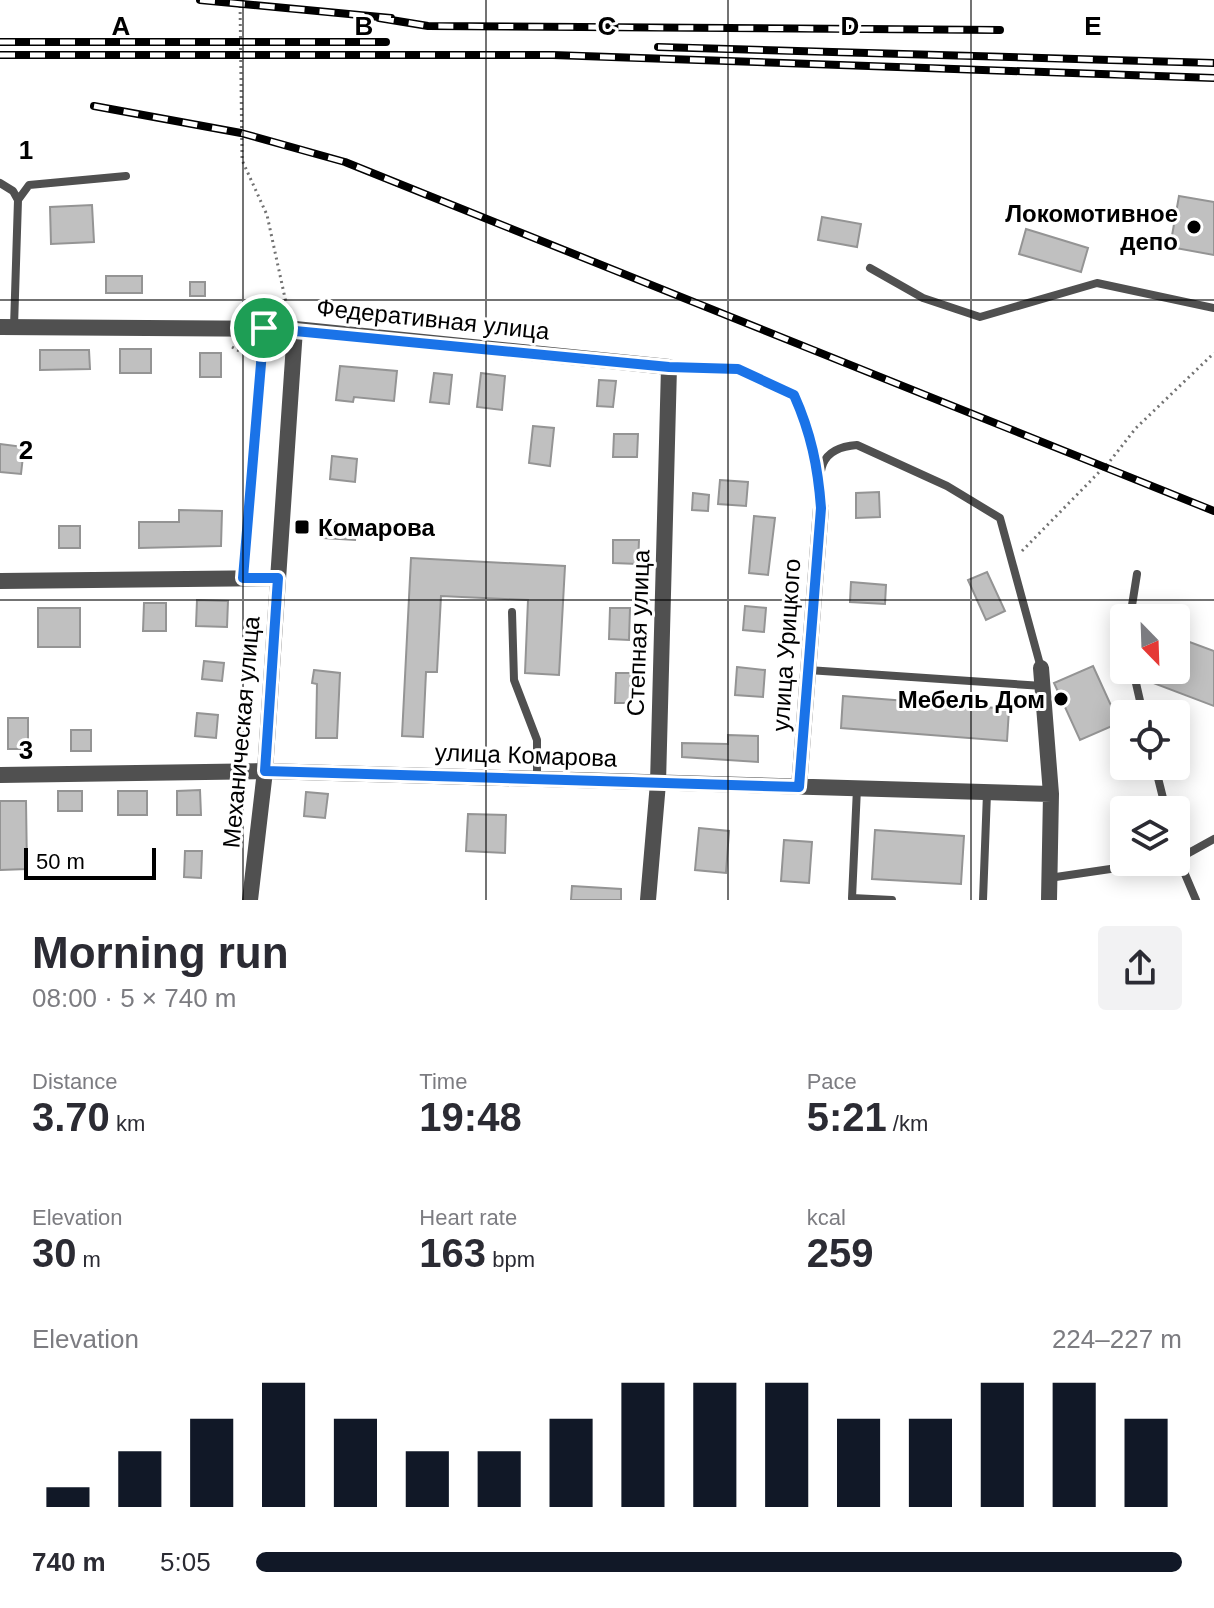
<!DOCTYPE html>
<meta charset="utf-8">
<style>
body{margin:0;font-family:Helvetica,sans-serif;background:#f2f2f3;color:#2b2b33;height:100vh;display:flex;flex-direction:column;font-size:30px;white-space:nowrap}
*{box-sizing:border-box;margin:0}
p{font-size:26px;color:#7c7c81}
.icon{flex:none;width:44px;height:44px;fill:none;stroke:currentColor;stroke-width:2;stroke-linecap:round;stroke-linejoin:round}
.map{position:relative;height:900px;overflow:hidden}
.drawer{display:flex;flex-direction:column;background:#fff;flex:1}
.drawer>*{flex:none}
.needle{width:52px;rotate:157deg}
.fabs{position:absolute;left:1110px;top:604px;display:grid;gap:16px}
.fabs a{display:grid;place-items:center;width:80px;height:80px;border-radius:8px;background:#fff;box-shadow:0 4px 20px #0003;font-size:40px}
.scale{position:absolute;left:24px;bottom:20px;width:132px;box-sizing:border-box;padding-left:8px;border:4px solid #000;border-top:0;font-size:22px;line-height:28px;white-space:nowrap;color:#000;-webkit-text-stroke:6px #fff;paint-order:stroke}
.pin{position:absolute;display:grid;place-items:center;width:68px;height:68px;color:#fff;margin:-34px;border:4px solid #fff;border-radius:50%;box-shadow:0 2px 8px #0007}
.round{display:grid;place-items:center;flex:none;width:84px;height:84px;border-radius:8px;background:#f2f2f3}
.overview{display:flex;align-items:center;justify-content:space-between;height:136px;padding:0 32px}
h1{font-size:44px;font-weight:800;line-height:60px}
.stats{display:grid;grid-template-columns:repeat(3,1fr);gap:12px;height:136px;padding:8px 32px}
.stats div{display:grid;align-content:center}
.stats b{font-size:40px;font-weight:800}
.stats small{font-size:22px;font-weight:400}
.stats p{font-size:22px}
.chart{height:224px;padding:16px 32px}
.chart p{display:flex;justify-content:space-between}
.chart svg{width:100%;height:144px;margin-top:8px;stroke:#111827;stroke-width:6}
ul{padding:0 32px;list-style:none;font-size:26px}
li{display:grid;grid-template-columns:128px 96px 1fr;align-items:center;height:60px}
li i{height:20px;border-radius:10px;background:#111827}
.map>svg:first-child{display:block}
</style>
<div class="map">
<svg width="1214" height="900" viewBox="0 0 1214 900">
<rect width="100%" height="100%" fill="#fff"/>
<path fill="#c0c0c0" stroke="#949494" stroke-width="2" d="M 1179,196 L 1214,202 L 1214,255 L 1170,247 Z
M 92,205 L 94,242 L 51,244 L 50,207 Z
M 822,217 L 861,224 L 857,247 L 818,240 Z
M 1026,229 L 1088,248 L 1081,272 L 1019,254 Z
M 106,276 L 142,276 L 142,293 L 106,293 Z
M 190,282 L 205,282 L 205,296 L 190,296 Z
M 120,349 L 151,349 L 151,373 L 120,373 Z
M 40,350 L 89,350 L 90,369 L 40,370 Z
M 200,353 L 221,353 L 221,377 L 200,377 Z
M 340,366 L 397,371 L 394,401 L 354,397 L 353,402 L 336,400 Z
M 434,373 L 452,375 L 449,404 L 430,402 Z
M 481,373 L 505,376 L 502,410 L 477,407 Z
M 599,380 L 616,381 L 613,407 L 597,406 Z
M 533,426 L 554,428 L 550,466 L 529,463 Z
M 614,434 L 638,434 L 637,457 L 613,457 Z
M 0,444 L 24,447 L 21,474 L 0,472 Z
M 332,456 L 357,459 L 355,482 L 330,479 Z
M 720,480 L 748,482 L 746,506 L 718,504 Z
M 879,492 L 880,517 L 856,518 L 856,493 Z
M 693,493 L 709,495 L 708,511 L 692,510 Z
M 179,510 L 222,511 L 221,546 L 139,548 L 139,522 L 179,522 Z
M 754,516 L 775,518 L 768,575 L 749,573 Z
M 325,522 L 356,523 L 355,540 L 324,538 Z
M 59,526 L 80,526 L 80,548 L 59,548 Z
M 613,540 L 639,540 L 638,564 L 613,563 Z
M 411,558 L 565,566 L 559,675 L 525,673 L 528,600 L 441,596 L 437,672 L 426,672 L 423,737 L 402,736 Z
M 987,572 L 1005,611 L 986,620 L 968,580 Z
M 851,582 L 886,585 L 885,604 L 850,602 Z
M 197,600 L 228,601 L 227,627 L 196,626 Z
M 144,603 L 166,603 L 166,631 L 143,631 Z
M 745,606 L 766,608 L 764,632 L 743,630 Z
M 38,608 L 80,608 L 80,647 L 38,647 Z
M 610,608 L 630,608 L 629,640 L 609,639 Z
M 1176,637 L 1214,651 L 1214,706 L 1148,681 L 1153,670 L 1176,670 Z
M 204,661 L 224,663 L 222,681 L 202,679 Z
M 1093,666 L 1119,723 L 1080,740 L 1054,683 Z
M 737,667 L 765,670 L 763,697 L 735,695 Z
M 314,670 L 340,673 L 337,738 L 316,738 L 317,684 L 312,683 Z
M 616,673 L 631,673 L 630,703 L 615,703 Z
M 843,696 L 1009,709 L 1007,741 L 841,728 Z
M 197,713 L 218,715 L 216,738 L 195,736 Z
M 8,718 L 28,718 L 28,749 L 8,749 Z
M 71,730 L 91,730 L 91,751 L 71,751 Z
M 728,735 L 758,736 L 758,762 L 682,757 L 682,743 L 728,744 Z
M 200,790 L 201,815 L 177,815 L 177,791 Z
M 58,791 L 82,791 L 82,811 L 58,811 Z
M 118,791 L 147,791 L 147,815 L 118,815 Z
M 306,792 L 328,794 L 325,818 L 304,816 Z
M 0,801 L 26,801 L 27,869 L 0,870 Z
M 468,814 L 506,815 L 505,853 L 466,851 Z
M 699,828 L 729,831 L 726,873 L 695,870 Z
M 875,830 L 964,836 L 961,884 L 872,879 Z
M 784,840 L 812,842 L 809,883 L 781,881 Z
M 185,851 L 202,851 L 201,878 L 184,877 Z
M 572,886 L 621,889 L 621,900 L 571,900 Z"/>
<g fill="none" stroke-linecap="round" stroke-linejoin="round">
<path stroke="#727272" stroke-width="3" stroke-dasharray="2 4" stroke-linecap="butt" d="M 240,0 L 242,160 L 267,215 L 288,312
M 232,347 L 263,364 L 245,563
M 263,363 L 263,347
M 685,367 L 738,369 L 794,395 L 815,453
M 1022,551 L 1110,461 L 1136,428 L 1214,353"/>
<path stroke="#505050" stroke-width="8" d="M 0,183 L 13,191 L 18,200 L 14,327
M 18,200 L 29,185 L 126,176
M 870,268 L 923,298 L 980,317 L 1097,283 L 1214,308
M 821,508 C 819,475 815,448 857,445 L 947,486 L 1000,518 L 1041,668
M 512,612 L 514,680 L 537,740 L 537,779
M 1130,618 L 1137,574
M 808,670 L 1043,686
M 1133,670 L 1143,714
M 1155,766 L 1166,810
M 857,788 L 852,898 L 892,900
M 1176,853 L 1196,900
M 1176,860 L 1214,839
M 1049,878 L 1158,862
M 983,900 L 987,793"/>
<path stroke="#505050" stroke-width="16" d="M 295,329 L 669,367 L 658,783 L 648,900
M 0,581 L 278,578
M 1041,668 L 1051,794 L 1049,900
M 0,775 L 265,771 L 1051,794
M 799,787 L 821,508"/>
<path stroke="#505050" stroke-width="16" d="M 0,327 L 295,329 L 265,771 L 250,900"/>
<g stroke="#000" stroke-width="8">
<path id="rail" d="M 200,0 L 391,18
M 379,18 L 428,26 L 1000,30
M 0,42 L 386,42
M 658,47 L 1214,63
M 0,55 L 553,55 L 1214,78
M 94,106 L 241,133 L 345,162 L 1214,511"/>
</g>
<use href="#rail" stroke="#fff" stroke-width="5" stroke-dasharray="15" stroke-linecap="butt"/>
</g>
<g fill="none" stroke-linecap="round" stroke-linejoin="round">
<g stroke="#fff" stroke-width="16">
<path id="route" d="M 264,328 L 669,367 L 738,369 L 794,395 C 811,433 818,467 821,508 L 799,787 L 265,771 L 278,578 L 243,578 Z"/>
</g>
<use href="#route" stroke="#1a73e8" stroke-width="10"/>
</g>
<path fill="none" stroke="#000" stroke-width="2" stroke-opacity="0.55" d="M 243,0 L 243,900M 486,0 L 486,900M 728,0 L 728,900M 971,0 L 971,900M 0,300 L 1214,300M 0,600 L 1214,600"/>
<g fill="#000" stroke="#fff" stroke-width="3">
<circle cx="1194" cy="227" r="8"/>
<rect x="294" y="519" width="16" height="16" rx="4"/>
<circle cx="1061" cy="699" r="8"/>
</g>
<g text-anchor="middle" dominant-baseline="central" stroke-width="6" stroke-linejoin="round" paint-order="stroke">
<g font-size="24" font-weight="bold" fill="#000" stroke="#fff" text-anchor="end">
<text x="1178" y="213">Локомотивное<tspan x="1178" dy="28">депо</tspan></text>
<text x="318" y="527" text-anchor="start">Комарова</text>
<text x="1045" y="699">Мебель Дом</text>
</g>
<g font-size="24" fill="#000" stroke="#fff">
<text transform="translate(433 319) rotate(6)">Федеративная улица</text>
<text transform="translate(638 633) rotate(-88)">Степная улица</text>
<text transform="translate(786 645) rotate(-86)">улица Урицкого</text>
<text transform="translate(241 732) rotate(-85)">Механическая улица</text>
<text transform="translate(526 755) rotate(2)">улица Комарова</text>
</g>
</g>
<g font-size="26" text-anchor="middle" font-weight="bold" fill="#000" stroke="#fff" stroke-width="6" stroke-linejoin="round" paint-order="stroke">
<text x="121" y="35">A</text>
<text x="364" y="35">B</text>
<text x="607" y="35">C</text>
<text x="850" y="35">D</text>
<text x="1093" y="35">E</text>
<text x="26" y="159">1</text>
<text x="26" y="459">2</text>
<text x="26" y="759">3</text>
</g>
</svg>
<div class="fabs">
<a><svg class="needle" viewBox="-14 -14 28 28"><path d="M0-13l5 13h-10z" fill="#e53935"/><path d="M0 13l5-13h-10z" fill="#7c7c81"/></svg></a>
<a><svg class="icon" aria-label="locate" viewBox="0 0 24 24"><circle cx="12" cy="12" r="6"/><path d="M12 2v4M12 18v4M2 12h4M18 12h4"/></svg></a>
<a><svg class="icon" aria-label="layers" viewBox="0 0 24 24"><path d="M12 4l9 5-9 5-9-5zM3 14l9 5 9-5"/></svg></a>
</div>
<div class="scale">50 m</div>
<div class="pin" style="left:264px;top:328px;background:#1e9e55"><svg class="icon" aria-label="arrive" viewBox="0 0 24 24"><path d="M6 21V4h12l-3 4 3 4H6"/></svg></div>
</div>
<section class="drawer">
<div class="overview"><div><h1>Morning run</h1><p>08:00 · 5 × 740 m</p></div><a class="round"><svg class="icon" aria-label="share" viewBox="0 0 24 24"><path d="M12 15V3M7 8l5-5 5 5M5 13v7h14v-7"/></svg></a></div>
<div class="stats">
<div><p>Distance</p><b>3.70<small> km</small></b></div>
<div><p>Time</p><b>19:48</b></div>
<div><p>Pace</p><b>5:21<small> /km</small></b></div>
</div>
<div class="stats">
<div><p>Elevation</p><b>30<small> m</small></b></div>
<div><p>Heart rate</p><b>163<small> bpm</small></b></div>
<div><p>kcal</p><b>259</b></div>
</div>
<div class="chart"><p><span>Elevation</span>224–227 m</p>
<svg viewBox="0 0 160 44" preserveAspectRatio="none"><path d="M5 44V38M15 44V27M25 44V17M35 44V6M45 44V17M55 44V27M65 44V27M75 44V17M85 44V6M95 44V6M105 44V6M115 44V17M125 44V17M135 44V6M145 44V6M155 44V17"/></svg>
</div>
<ul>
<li><b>740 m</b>5:05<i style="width:100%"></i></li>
</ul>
</section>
